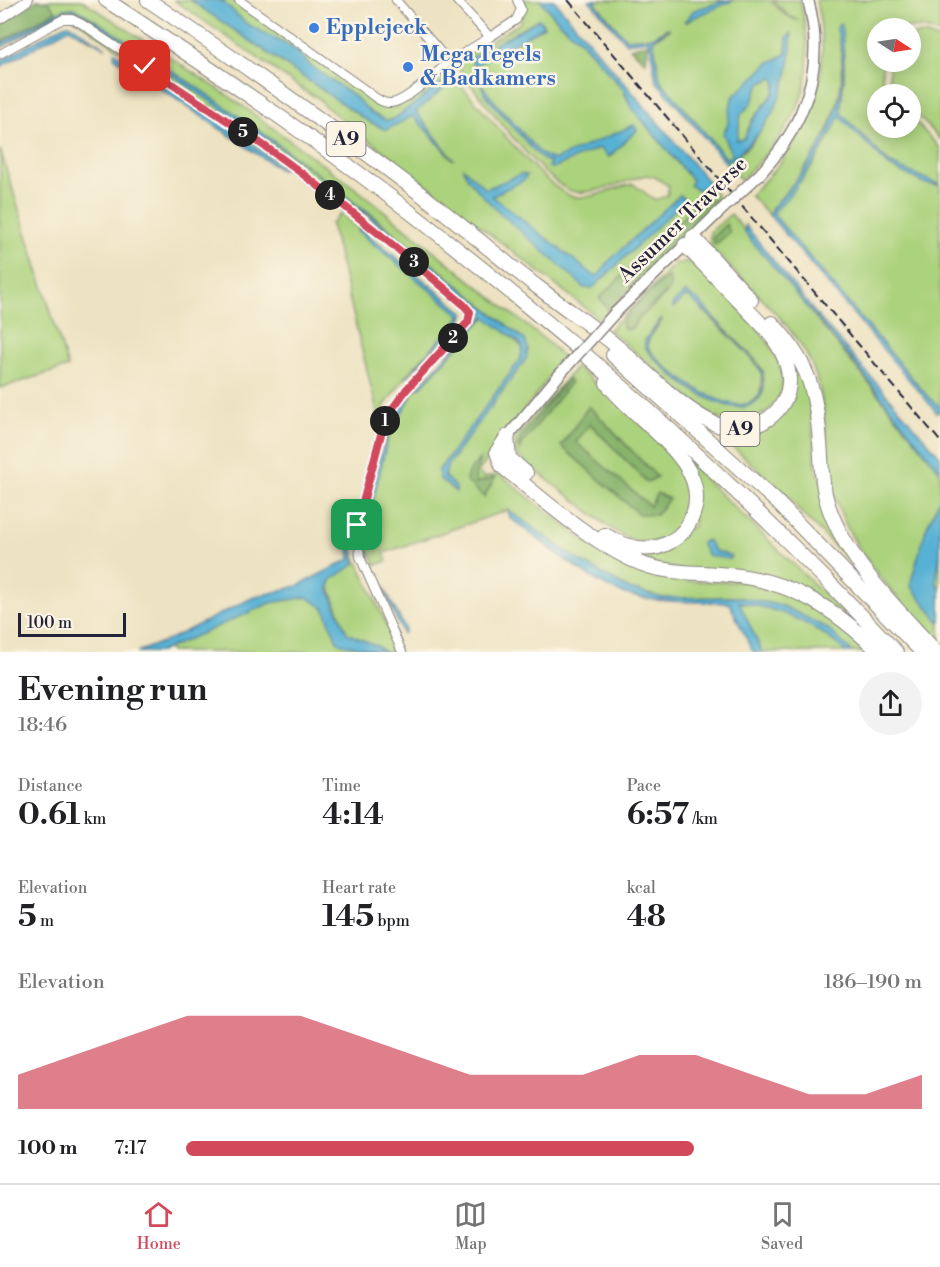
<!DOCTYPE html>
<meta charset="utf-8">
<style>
body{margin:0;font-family:"Libre Bodoni",serif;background:#f2f2f2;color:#202124;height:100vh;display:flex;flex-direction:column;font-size:22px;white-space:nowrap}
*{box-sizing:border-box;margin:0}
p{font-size:20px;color:#757577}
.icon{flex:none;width:33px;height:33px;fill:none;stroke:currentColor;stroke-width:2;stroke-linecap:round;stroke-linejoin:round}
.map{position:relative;height:652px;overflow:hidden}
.panel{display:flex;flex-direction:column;background:#fff;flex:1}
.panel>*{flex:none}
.needle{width:39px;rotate:102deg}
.tools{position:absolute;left:867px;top:18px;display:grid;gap:12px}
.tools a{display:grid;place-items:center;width:54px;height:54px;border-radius:50%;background:#fff;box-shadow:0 3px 15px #0003;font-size:30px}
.scale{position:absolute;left:18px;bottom:15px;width:108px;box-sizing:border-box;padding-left:6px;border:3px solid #22223b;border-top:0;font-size:16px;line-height:21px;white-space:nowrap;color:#22223b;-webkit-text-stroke:4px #fcf5e5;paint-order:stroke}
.pin{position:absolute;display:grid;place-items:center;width:51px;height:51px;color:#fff;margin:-26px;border-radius:12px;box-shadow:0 3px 9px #0006}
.km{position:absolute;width:30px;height:30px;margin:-15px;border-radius:50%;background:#222;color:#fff;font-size:16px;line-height:30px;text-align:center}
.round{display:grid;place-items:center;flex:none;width:63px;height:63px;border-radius:32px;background:#f2f2f2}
.summary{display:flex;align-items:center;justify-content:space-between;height:102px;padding:0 18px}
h1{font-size:33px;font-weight:700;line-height:45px}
.figures{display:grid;grid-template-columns:repeat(3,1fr);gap:9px;height:102px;padding:6px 18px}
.figures div{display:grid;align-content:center}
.figures b{font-size:30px;font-weight:700}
.figures small{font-size:16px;font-weight:400}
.figures p{font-size:16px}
.chart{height:168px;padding:12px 18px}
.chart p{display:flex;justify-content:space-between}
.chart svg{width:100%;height:108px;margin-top:6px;fill:#d1495b;opacity:.7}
ul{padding:0 18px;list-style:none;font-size:20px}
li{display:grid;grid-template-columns:96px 72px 1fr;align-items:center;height:45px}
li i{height:15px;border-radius:8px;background:#d1495b}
.tabs{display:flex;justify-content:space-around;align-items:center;height:84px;border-top:2px solid #e0e0e0;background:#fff;font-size:16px;color:#757577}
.tabs a{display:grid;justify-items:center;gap:3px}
.tabs .active{color:#d1495b}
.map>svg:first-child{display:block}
</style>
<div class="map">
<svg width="940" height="652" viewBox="0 0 940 652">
<rect width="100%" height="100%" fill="#fcf5e5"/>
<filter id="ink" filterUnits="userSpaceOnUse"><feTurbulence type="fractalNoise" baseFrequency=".0167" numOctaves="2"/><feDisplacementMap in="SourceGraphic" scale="12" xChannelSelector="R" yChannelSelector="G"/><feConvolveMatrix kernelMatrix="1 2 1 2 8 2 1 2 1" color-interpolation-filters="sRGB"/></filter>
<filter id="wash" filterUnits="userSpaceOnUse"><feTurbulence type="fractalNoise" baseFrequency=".008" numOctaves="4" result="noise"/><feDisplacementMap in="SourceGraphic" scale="24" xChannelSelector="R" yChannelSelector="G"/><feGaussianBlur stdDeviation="1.35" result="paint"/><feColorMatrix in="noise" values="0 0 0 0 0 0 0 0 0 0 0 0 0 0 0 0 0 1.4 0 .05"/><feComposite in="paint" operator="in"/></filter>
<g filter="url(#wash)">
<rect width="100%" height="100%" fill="#ede2c1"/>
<path fill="#abd27c" stroke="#667a5c" stroke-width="1.5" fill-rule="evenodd" d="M 45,0 L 82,0 L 226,94 L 359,191 L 551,345 L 564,358 L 478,472 L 484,478 L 499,474 L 595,549 L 629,569 L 680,581 L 747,582 L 805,599 L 873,652 L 852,652 L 827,628 L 783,606 L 738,597 L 663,598 L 629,589 L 580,561 L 508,510 L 384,553 L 387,561 L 375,565 L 366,541 L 369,516 L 388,437 L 415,390 L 421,387 L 485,317 L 497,324 L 523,348 L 520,360 L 439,470 L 440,479 L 454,491 L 445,477 L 447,466 L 526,359 L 525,340 L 365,209 L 359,216 L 72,17 L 61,15 L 0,48 L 0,42 L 56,11 Z
M 174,0 L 190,0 L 368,121 L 386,130 L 413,115 L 453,160 L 416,112 L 448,84 L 445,80 L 394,119 L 387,121 L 371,113 L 355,97 L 311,66 L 295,49 L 247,24 L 221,0 L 232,0 L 385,107 L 398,107 L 448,72 C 475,96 545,193 575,197 C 593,199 615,187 633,184 L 655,200 L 667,196 L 669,186 L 655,177 L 646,175 C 628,180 593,195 575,192 C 546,188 476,91 457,66 L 457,61 L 519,24 L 524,12 L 522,0 L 540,0 L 559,22 L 583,43 L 623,89 L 631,107 L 692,180 L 708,187 L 711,185 L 719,200 L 700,201 L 600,298 L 609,310 L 600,319 L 326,107 L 317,97 L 308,93 ZM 538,19 L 544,26 L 474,66 L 471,58 Z
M 597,0 L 727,0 L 695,10 L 687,23 L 693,16 L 734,0 L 770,0 C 778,8 787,19 799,20 L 789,16 L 773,0 L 800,0 C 820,85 801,121 741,180 L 726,163 C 758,147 781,103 788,67 C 791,57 789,45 792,35 L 787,38 L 786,54 L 769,63 L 732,98 L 726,143 L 732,154 L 727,159 L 660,80 L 653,40 L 670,30 L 667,28 L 653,37 L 626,39 L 596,3 Z
M 816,0 L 940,0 L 940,34 L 923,28 L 878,28 L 878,62 L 882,62 L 882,79 L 890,94 L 878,94 L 878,128 L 910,128 L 911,117 L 940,148 L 940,183 C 898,182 866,139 840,112 C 845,79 848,61 837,29 C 856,103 818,158 771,209 L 770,216 L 750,195 C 809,140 835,81 816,0 Z
M 924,34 L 940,40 L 940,139 L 911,108 L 910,94 L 899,94 L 889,81 L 889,62 L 910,62 L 911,36 Z
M 773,77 L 776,83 L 774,93 L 752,120 L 744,139 L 736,140 L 741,114 L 751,104 L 760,84 Z
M 839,115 L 889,166 L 926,184 L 940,185 L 940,407 L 928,397 L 775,217 L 774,212 C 801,183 825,153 839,115 Z
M 0,149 L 68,367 L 0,388 Z
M 341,214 L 462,316 L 405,377 L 378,415 L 331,224 Z
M 731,214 L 940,471 L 940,498 L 926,529 L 940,520 L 940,644 C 899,598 847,551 833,488 C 823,446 829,398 809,359 C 786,315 742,283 710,246 L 710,232 Z
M 687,261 L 696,266 C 726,296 824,374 763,414 C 748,424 731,424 715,417 C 701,410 691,398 679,389 C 656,369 632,350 609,330 L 675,264 ZM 665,278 L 667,293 C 655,306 641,313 631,329 L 622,322 L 631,310 ZM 688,293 L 755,359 L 763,371 L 763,392 C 740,435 650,368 645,340 L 661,319 L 662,321 L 650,337 L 647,346 C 658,366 708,400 731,405 C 742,407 753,403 760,394 L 762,372 L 750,356 L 689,297 L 684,298 L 675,307 Z
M 793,362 L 809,390 L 816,467 L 854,565 L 801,513 L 791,499 L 707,424 L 766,426 L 795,372 Z
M 576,367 C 610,396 665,438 685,477 C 692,490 692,509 683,521 C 648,568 608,526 576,501 C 555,486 534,470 515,453 L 515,439 Z
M 689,461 L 700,474 L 853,622 L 812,594 L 656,565 L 629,551 L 636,553 L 694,526 Z
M 351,547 L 399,652 L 384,652 L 377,646 L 347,634 L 329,585 L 333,578 L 355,564 Z
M 307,597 L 324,608 L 337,641 L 375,652 L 171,652 L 168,648 L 270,603 Z
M 739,602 C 780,609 815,623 846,652 L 762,652 Z"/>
<path fill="#88b46c" stroke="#556b54" stroke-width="1.5" d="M 37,0 L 48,1 L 56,11 L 0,42 L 0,26 Z
M 648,43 L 646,62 L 630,48 Z
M 719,200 L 609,310 L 599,298 L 701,201 Z
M 726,224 L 730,232 L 715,245 L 713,237 Z
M 668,276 L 671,286 C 661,303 642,311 631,329 L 624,329 L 622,322 L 631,310 Z
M 568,379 L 571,382 L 522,444 L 520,451 L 518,446 L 521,437 Z
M 589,406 L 657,477 L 647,482 L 590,424 L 576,442 L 650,506 L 657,493 L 669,499 L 656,515 L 639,514 L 561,446 Z
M 480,458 L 475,475 L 476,483 L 495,478 L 484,497 L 466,481 L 468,473 Z"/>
<path fill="#56b1d4" stroke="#3c6a88" stroke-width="1.5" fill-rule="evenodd" d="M 190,0 L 221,0 L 247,24 L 295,49 L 311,66 L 355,97 L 371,113 L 387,121 L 394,119 L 445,80 L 448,84 L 416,112 L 454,160 L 413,116 L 386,130 L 368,121 Z
M 540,0 L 554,0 L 711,185 L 696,190 L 690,185 L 692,180 L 631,107 L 623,89 L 583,43 L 559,22 Z
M 589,0 L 597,0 L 596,4 L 626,39 L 653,37 L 670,28 L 653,40 L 660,80 L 727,159 L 732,154 L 723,133 L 727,127 L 732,98 L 769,63 L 786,54 L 787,38 L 791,33 C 793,79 774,126 736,155 C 732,158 731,161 726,163 L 656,81 L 649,40 L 626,43 ZM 773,77 L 776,83 L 774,93 L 752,121 L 744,139 L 737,140 L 741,114 L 751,104 L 760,84 Z
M 727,0 L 734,0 L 684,22 L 694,10 Z
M 73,8 C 104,23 132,46 161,64 C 290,146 406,244 525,340 L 528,349 L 526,359 L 447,466 L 445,477 L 456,487 L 456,492 L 440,479 L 439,470 L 520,360 L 523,348 L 520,343 L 485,317 L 421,387 L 415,390 L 484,315 L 483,312 L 313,171 L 85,16 L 69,9 L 0,48 L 0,44 L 64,9 Z
M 539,19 L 544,26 L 476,65 L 481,83 L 489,95 L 541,154 L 554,160 L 634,125 L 637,130 L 609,157 L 599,148 L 553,168 L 548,167 L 550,162 L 542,159 L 534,151 L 485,95 L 471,58 Z
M 66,24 L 70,24 L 106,48 L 69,28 L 0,67 L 0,61 Z
M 841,24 C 846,55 845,81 840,112 L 889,163 L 940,185 L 926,184 L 889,166 L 839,116 C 823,153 802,182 774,212 L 775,216 L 928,397 L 940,407 L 940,412 L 937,413 L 770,216 L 771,210 C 818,157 858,104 837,29 L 838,25 Z
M 115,52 L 265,154 L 283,169 L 279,169 L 114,57 Z
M 463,168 L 486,189 L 521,174 L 527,175 L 524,180 L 492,196 L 595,276 L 599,275 L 609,261 L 680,195 L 685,200 L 597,284 L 592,288 L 584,288 C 562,264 467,192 463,168 Z
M 745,225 L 817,315 L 940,456 L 940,471 L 856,365 L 745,233 Z
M 360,228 L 464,313 L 460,323 L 405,379 L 461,316 L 358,231 Z
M 686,292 L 699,301 L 763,371 L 763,392 C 743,437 661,371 645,347 L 645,340 L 662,318 L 648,340 L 647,346 C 659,367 744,432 761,392 C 764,385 764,376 760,370 C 753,354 705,311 689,297 L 686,296 L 673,308 L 673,303 Z
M 412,395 L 388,437 L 367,527 L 369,558 C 366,552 363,544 363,536 C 363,506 388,411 412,395 Z
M 940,498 L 940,554 L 936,582 L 940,589 L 940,623 L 910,585 L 926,529 Z
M 508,510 L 580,561 L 629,589 L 663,598 L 738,597 L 783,606 L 827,628 L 852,652 L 846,652 C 815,623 780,609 739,602 L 762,652 L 753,652 L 729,603 C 695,601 662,604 629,595 C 595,587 539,539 510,518 Z
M 347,528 L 350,528 L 355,564 L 330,581 L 329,590 L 347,633 L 377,646 L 384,652 L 341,644 L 337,641 L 324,608 L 307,597 L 270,603 L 160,652 L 137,652 L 170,639 L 252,598 L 297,586 L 350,559 Z
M 707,540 L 715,551 L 731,556 L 730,559 L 708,556 L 701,543 Z
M 376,572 L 405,628 L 403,634 Z"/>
</g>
<g filter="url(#ink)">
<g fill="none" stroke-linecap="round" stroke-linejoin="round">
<g stroke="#88827e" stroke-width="10">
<path id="minor" d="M 239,0 L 364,89 C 371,94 380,103 389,103 C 403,105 437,72 449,62 L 396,0
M 456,0 L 490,37 L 516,20 L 521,9 L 517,0
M 0,54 L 63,19 L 72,19 L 82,24 L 270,150 L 382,235 L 463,304 L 470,312 L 468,322 L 406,390 L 385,419 L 357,525 L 360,557 L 402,652
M 449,62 L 490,37"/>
</g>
<g stroke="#88827e" stroke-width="11">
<path id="tertiary" d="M 0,19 L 28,0"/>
</g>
<g stroke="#88827e" stroke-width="13">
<path id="secondary" d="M 760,174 C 806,124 826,66 808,0
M 614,314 L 717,214
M 508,436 L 560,374"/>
</g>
<g stroke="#88827e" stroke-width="16">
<path id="motorway" d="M 106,0 C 208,67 310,135 406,209 C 581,343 745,492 896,652
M 148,0 C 241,63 333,127 422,195 C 462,225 499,258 539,288 C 562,306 586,322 609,340 C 640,364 687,417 724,427 C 755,436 791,411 789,378 C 788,359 778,344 766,329 L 685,245
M 693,237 L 751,300
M 772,323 C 808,362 816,390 820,442 C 822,464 821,484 828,505 C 847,562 897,608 936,652
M 613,355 L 776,501 L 922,652
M 508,436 L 497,452 L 502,466 C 538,496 604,553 648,566 C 674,574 702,572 729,575 C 791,580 837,610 879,652
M 507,438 L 509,458 L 526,473
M 605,535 C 625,547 648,555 670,542 C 681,536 689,526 693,514 C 713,462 633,420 607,383"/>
</g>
<use href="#minor" stroke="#fff" stroke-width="8"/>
<use href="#tertiary" stroke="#fff" stroke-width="9"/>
<use href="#secondary" stroke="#fff" stroke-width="10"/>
<use href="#motorway" stroke="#fff" stroke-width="14"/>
<path stroke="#22223b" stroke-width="2" stroke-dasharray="9 4.5" stroke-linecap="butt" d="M 568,0 L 940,441"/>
<g stroke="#88827e" stroke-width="13" stroke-linecap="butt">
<path id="secondary-bridge" d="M 717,214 L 760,174
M 560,374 L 614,314"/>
</g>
<use href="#secondary-bridge" stroke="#fff" stroke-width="10"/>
</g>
</g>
<g fill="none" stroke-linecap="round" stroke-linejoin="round" filter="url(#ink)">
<g stroke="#fff" stroke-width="12">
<path id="route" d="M 145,66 C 186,94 229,121 270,150 C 337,198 400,250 463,304 L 470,312 L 468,322 L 406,390 L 385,419 L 357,525"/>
</g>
<use href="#route" stroke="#d1495b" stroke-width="8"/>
</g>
<g fill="#3f7fe0" stroke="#fcf5e5" stroke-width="2">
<circle cx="314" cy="28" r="6"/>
<circle cx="408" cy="67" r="6"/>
</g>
<g text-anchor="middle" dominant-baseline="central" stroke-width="5" stroke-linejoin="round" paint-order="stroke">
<g fill="#fcf5e5" stroke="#63616e" stroke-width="1.5">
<rect x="326.5" y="122" width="39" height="34" rx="4.5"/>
<rect x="720.5" y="412" width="39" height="34" rx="4.5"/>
</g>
<g font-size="20" font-weight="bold" fill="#22223b">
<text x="346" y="139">A9</text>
<text x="740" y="429">A9</text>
</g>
<g font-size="21" font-weight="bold" fill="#366cbe" stroke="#fcf5e5" text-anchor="start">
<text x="326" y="28">Epplejeck</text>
<text x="420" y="55">Mega Tegels<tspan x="420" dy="24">&amp; Badkamers</tspan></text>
</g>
<g font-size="21" fill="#22223b" stroke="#fcf5e5">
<text transform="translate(683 220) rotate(-44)">Assumer Traverse</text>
</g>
</g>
</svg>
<div class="tools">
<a><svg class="needle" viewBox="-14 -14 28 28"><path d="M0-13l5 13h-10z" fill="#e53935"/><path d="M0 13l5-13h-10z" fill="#757577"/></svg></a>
<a><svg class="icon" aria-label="locate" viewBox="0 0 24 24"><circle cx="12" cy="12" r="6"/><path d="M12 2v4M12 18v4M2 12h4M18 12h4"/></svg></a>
</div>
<div class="scale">100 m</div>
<div class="pin" style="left:357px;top:525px;background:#1e9e55"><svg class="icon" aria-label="arrive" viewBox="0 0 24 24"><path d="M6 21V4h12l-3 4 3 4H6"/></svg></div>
<div class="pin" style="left:145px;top:66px;background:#d93025"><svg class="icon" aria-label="check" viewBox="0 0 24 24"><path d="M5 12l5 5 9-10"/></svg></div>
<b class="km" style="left:385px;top:421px">1</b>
<b class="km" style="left:453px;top:338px">2</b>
<b class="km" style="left:414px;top:262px">3</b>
<b class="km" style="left:330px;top:195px">4</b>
<b class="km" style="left:243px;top:132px">5</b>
</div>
<section class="panel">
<div class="summary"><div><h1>Evening run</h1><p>18:46</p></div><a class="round"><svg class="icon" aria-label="share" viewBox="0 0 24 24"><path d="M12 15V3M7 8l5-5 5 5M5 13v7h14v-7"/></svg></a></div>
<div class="figures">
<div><p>Distance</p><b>0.61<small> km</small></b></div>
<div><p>Time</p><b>4:14</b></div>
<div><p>Pace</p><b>6:57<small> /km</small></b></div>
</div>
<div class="figures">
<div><p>Elevation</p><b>5<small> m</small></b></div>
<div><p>Heart rate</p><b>145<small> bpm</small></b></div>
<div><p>kcal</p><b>48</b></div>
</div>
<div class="chart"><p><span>Elevation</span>186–190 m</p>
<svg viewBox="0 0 160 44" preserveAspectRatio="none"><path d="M0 44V30L10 22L20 14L30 6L40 6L50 6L60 14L70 22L80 30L90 30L100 30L110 22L120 22L130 30L140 38L150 38L160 30V44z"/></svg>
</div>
<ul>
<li><b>100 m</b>7:17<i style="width:69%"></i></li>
</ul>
</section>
<nav class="tabs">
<a class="active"><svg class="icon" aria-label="home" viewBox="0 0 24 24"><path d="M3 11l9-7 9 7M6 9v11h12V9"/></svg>Home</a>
<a><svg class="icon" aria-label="map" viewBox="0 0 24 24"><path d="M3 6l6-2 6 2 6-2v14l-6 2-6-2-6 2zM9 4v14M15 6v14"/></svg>Map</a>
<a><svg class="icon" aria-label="saved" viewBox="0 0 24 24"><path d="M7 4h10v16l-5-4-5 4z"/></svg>Saved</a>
</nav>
